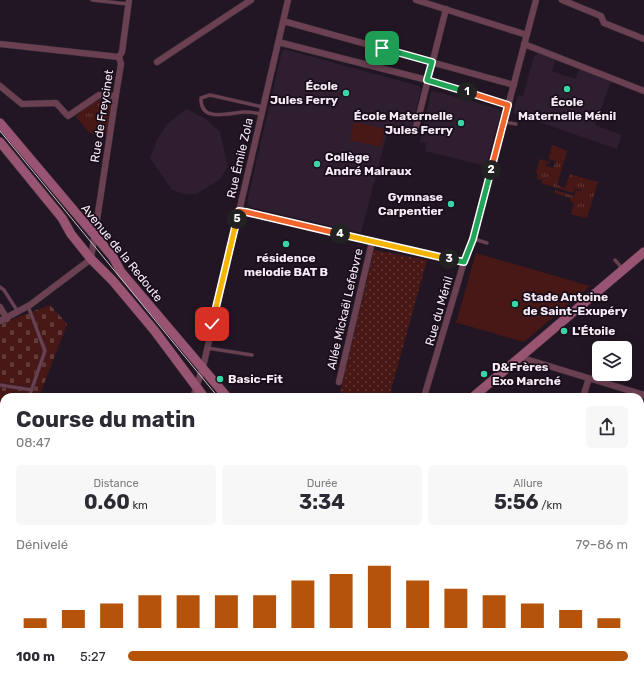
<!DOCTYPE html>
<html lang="fr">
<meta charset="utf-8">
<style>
body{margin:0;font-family:Rubik,sans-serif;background:#f7f7f7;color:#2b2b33;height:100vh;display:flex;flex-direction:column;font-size:15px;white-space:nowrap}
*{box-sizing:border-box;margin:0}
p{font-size:13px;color:#7c7c81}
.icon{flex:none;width:22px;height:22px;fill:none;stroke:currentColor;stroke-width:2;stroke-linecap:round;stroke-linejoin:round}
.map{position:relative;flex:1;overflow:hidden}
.drawer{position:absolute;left:0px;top:393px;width:644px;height:286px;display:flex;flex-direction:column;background:#fff;border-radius:12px 12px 0 0;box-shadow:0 4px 16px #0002}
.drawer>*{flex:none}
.controls{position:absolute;left:592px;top:341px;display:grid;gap:8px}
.controls a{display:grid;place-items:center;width:40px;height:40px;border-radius:6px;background:#fff;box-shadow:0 4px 16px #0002;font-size:20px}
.pin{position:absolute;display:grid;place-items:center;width:34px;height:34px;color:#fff;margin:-17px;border-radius:8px;box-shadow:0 2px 6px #0006}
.km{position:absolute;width:20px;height:20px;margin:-10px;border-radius:50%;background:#222;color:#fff;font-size:11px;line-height:20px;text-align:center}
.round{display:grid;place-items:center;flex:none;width:42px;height:42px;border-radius:6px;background:#f7f7f7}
.head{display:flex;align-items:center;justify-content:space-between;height:68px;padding:0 16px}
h1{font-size:22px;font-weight:700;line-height:30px}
.stats{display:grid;grid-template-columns:repeat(3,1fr);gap:6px;height:68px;padding:4px 16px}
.stats div{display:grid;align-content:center;border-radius:6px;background:#f7f7f7;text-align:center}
.stats b{font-size:20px;font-weight:700}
.stats small{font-size:11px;font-weight:400}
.stats p{font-size:11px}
.chart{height:112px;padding:8px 16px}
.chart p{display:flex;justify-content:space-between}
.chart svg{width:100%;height:72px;margin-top:4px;stroke:#b45309;stroke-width:6}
ul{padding:0 16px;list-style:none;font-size:13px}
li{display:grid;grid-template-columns:64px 48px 1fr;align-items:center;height:30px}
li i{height:10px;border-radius:5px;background:#b45309}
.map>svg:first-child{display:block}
</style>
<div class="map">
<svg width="644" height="679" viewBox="0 0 644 679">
<defs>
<pattern id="grass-tufts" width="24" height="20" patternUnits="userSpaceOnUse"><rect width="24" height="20" fill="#471815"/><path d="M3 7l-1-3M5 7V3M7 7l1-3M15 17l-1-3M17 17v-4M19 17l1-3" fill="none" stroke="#623a38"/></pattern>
<pattern id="cemetery-stones" width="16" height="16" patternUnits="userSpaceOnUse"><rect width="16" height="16" fill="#471815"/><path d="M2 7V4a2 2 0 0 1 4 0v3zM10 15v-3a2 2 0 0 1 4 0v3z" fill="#623a38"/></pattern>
<pattern id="park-dots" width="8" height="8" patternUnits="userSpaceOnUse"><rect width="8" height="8" fill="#471815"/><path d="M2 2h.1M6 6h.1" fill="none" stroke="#623a38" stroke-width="1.8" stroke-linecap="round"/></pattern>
</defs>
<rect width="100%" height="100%" fill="#231624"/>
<path fill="#2f1d30" d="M 284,49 L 419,86 L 421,89 L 411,131 L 389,126 L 361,233 L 250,207 L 247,202 L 282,51 Z
M 541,52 L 556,58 L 552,71 L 575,79 L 580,68 L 611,82 L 595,125 L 622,135 L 617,149 L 513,113 L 518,95 L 523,96 L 534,56 Z
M 434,91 L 499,109 L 501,112 L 486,166 L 425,151 L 427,143 L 420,142 L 431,92 Z
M 186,109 L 205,118 L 220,132 L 228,167 L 219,180 L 196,194 L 184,194 L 172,190 L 150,158 L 157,140 L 167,124 Z"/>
<path fill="url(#grass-tufts)" d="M 103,98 L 112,101 L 109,133 L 102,136 L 90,133 L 76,117 L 86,106 Z
M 552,145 L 567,151 L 557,185 L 565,188 L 570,174 L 598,182 L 587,218 L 571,214 L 574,203 L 570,201 L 570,198 L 554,193 L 555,190 L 574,196 L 576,190 L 581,191 L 582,190 L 575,188 L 573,193 L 541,183 L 542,180 L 547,180 L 537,179 L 538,174 L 536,173 L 540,159 L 550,162 L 549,164 L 546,163 L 546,166 L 553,168 L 556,161 L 548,159 L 550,153 L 555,154 L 550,152 Z"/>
<path fill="url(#cemetery-stones)" d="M 50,305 L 67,324 L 39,397 L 4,397 L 4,440 L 0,439 L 0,324 Z"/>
<path fill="url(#park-dots)" d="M 374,250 L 427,260 L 389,397 L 339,397 Z
M 640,481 L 644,481 L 644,562 L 640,561 Z"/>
<path fill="#471815" d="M 354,122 L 385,129 L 381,147 L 350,140 Z
M 476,253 L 479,254 L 590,286 L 524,342 L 458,323 L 456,323 Z"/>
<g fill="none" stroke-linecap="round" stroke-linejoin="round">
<g stroke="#3c303d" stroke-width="4">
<path id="lane" d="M 92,0 L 128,4
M 261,114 C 256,113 251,112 245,112 C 231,112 200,124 201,98 L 210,95 L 263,107
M 504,122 L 516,124
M 474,239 L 487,243
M 615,260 L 622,268
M 0,287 L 4,290 L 18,312
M 28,306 L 45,351 L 29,397
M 207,348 L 252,355
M 0,385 L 32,390
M 0,432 L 4,432
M 565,675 L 581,679
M 591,679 L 592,675"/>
</g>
<g stroke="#3c303d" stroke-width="7">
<path id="street" d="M 416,0 L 527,35
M 562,0 L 601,16 L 604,23 L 644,39
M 283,21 L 514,85
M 278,42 L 427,80 L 509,105
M 0,44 L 119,57
M 524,44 L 644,91
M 119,57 L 122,52 L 129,0
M 157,62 L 251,0
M 0,86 L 22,104 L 56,103 L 68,116 L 99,95 L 116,96
M 416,127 L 446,9
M 239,211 L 464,262
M 0,307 L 7,319
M 0,321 L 30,305 L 91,259 L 117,88 L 121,64 L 119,57
M 519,357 L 644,395
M 339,382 L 372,242
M 193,397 L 203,367 L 288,0
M 424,397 L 464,262 L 473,239 L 536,0
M 583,397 L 589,378
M 640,474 L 644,475
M 0,493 L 4,493
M 640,565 L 644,566
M 0,669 L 4,669
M 336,679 L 337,675
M 503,679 L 504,675"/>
</g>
<g stroke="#3c303d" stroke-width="10">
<path id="secondary" d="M 0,123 L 113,257 L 121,272 L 227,397
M 0,142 L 62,218 L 71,234 L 91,259 L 113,281 L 154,330 L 204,397
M 473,397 L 644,252
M 459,675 L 463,679
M 239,679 L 240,675"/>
</g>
<use href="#lane" stroke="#6b4152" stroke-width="3"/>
<use href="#street" stroke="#6b4152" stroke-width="6"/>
<use href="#secondary" stroke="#985470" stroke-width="9"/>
<path stroke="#cdc2cd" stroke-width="1" d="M 0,131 L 218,397"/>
</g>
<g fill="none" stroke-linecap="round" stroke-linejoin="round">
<g stroke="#fff" stroke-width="8">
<path id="split-1" d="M 382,48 L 432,62 L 427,80 L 467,92"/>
</g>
<g stroke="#fff" stroke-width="8">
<path id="split-2" d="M 467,92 L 508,105 L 491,170"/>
</g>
<g stroke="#fff" stroke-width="8">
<path id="split-3" d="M 449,259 L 464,262 L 473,239 L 491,170"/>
</g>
<g stroke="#fff" stroke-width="8">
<path id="split-4" d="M 340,234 L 449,259"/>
</g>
<g stroke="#fff" stroke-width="8">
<path id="split-5" d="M 237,219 L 239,211 L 246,212 L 340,234"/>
</g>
<g stroke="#fff" stroke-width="8">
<path id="split-6" d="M 212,324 L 237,219"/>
</g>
<use href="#split-1" stroke="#22a559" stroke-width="5"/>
<use href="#split-2" stroke="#f0652b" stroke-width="5"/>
<use href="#split-3" stroke="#22a559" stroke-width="5"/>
<use href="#split-4" stroke="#f5b400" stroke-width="5"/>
<use href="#split-5" stroke="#f0652b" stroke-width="5"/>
<use href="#split-6" stroke="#f5b400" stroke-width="5"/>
</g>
<g fill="#3ad4a5" stroke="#1a0d1b" stroke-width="1.5">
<circle cx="567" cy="89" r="4"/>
<circle cx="346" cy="93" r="4"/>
<circle cx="461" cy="123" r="4"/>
<circle cx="317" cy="164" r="4"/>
<circle cx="451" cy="204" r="4"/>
<circle cx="286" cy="244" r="4"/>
<circle cx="515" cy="304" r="4"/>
<circle cx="564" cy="331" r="4"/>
<circle cx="484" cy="374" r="4"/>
<circle cx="220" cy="379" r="4"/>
</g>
<g text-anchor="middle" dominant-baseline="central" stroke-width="3.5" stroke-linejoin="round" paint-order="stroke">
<g font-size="12" font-weight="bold" fill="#f5ebf5" stroke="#1a0d1b" text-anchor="start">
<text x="338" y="86" text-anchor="end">École<tspan x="338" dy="14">Jules Ferry</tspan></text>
<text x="567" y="102" text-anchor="middle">École<tspan x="567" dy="14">Maternelle Ménil</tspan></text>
<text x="453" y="116" text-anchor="end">École Maternelle<tspan x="453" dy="14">Jules Ferry</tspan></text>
<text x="325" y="157">Collège<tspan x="325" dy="14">André Malraux</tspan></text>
<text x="443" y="197" text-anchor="end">Gymnase<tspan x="443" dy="14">Carpentier</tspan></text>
<text x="286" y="258" text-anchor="middle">résidence<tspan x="286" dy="14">melodie BAT B</tspan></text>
<text x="523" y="297">Stade Antoine<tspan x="523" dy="14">de Saint-Exupéry</tspan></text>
<text x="572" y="331">L'Étoile</text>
<text x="492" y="367">D&amp;Frères<tspan x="492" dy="14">Exo Marché</tspan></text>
<text x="228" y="379">Basic-Fit</text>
</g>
<g font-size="12" fill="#f5ebf5" stroke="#1a0d1b">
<text transform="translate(102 116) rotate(-81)">Rue de Freycinet</text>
<text transform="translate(240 158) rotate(-77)">Rue Émile Zola</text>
<text transform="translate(122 253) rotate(51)">Avenue de la Redoute</text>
<text transform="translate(345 309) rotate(-77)">Allée Mickaël Lefebvre</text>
<text transform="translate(439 311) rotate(-74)">Rue du Ménil</text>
</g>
</g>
</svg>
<div class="controls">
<a><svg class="icon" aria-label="layers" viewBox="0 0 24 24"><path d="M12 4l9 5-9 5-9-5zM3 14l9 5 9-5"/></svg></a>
</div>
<div class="pin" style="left:382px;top:48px;background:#1e9e55"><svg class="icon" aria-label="arrive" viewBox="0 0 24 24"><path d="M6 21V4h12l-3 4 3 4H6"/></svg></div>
<div class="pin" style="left:212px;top:324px;background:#d93025"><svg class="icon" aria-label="check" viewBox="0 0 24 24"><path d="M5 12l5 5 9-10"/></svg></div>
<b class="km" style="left:467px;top:92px">1</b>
<b class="km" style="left:491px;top:170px">2</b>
<b class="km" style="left:449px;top:259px">3</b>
<b class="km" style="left:340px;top:234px">4</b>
<b class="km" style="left:237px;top:219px">5</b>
<section class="drawer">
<div class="head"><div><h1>Course du matin</h1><p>08:47</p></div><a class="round"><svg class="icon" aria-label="share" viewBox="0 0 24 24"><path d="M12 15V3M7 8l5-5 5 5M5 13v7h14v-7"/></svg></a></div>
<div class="stats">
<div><p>Distance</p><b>0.60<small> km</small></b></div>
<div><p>Durée</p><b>3:34</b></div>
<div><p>Allure</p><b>5:56<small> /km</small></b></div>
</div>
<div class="chart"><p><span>Dénivelé</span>79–86 m</p>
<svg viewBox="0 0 160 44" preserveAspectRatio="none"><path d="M5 44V38M15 44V33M25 44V29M35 44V24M45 44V24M55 44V24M65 44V24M75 44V15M85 44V11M95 44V6M105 44V15M115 44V20M125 44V24M135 44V29M145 44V33M155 44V38"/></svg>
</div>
<ul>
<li><b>100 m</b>5:27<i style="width:100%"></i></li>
</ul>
</section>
</div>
